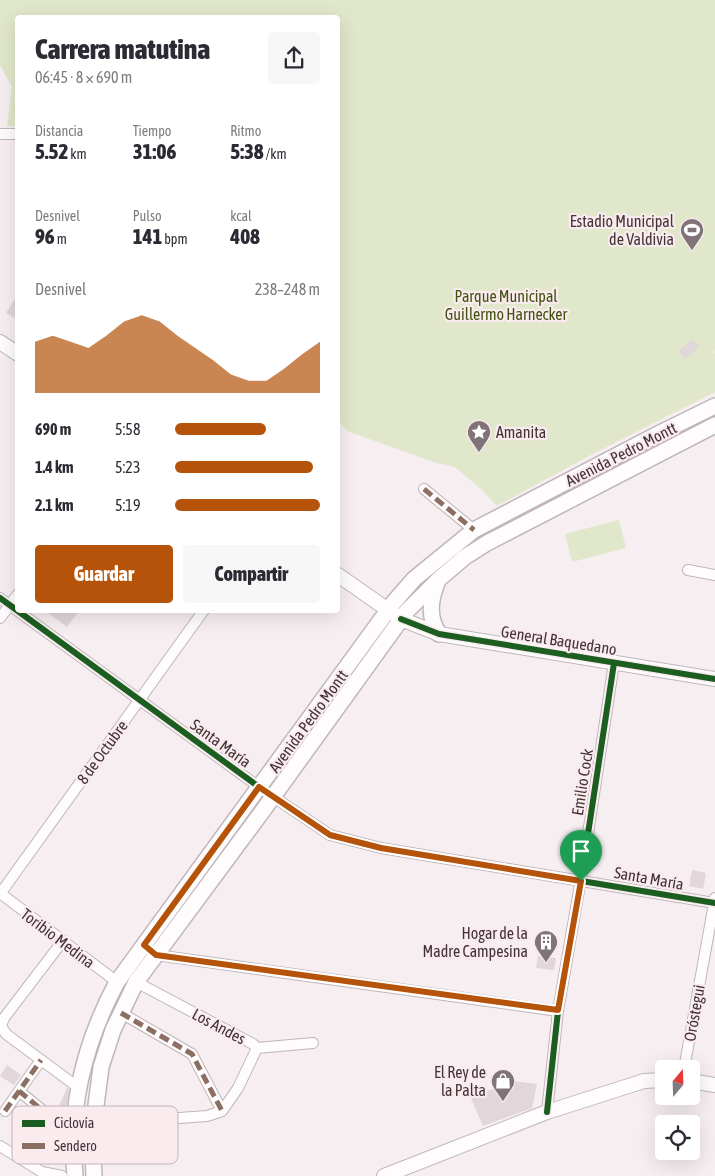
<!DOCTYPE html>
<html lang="es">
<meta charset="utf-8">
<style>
body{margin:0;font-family:"Asap Condensed",sans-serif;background:#f7f7f7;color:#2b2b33;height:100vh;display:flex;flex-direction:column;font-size:19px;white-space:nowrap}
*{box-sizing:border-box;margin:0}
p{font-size:16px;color:#7c7c81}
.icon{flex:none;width:28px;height:28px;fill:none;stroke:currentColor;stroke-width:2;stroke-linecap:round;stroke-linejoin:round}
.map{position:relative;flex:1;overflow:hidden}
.sheet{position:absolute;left:15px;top:15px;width:325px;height:598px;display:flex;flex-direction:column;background:#fff;border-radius:5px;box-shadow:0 5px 20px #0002}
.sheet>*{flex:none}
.needle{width:32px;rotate:19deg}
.controls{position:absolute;left:655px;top:1060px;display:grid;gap:10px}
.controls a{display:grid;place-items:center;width:45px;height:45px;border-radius:5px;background:#fff;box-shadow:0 5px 20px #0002;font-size:25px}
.pin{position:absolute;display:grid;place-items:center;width:42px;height:42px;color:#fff;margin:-51px -21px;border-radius:50% 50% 50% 0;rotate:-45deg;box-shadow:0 0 5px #0007}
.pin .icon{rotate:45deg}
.round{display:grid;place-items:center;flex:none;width:52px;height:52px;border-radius:5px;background:#f7f7f7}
.headline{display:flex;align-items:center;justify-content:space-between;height:85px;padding:0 20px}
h1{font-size:28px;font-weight:800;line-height:38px}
.metrics{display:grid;grid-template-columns:repeat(3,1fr);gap:8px;height:85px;padding:5px 20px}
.metrics div{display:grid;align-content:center}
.metrics b{font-size:21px;font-weight:800}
.metrics small{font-size:14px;font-weight:400}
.metrics p{font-size:14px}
.chart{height:140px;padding:10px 20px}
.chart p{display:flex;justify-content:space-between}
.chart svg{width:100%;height:90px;margin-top:5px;fill:#b45309;opacity:.7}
.action{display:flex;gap:10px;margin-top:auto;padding:10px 20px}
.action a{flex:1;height:58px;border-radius:5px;background:#b45309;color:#fff;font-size:20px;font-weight:800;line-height:58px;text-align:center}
.action a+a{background:#f7f7f7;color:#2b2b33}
ul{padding:0 20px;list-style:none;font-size:16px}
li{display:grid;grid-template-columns:80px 60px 1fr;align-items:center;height:38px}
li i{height:12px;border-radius:6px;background:#b45309}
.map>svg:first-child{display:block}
</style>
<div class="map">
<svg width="715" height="1176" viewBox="0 0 715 1176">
<rect width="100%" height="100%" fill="#f6eef0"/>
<path fill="#e1e7ca" d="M 0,0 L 715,0 L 715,352 L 705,345 L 715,353 L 715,392 L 587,457 L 497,506 L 481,489 L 455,467 L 433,462 L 347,431 L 338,420 L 338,18 L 18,18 L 17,126 L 7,126 L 12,87 L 0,65 Z
M 619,520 L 626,548 L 572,562 L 565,534 Z"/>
<path fill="#e1d6d9" d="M 18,294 L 18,320 L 6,313 Z
M 693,339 L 699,347 L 685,359 L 678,351 Z
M 44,610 L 80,610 L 67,627 Z
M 692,870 L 706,873 L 703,889 L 689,886 Z
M 538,956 L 556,958 L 554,970 L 536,968 Z
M 7,1065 L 21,1075 L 14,1085 L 0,1076 Z
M 495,1079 L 537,1084 L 532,1108 L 483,1126 L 470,1096 L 499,1087 Z
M 67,1088 L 69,1089 L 65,1118 L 56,1112 Z"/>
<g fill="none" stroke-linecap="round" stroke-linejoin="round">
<g stroke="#c0b6b9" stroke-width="12">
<path id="street" d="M 0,134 L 18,134
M 424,489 L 474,530
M 688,570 L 715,575
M 0,598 L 259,787 L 330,835 L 381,848 L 715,903
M 0,618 L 18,594
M 0,893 L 117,982
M 0,894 L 204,610
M 62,942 L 4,1018 L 1,1026 L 6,1034 L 79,1088
M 156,955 L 558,1011
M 121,1013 L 192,1054 L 222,1111
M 257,1048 L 313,1043
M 684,1069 L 715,898
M 19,1091 L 59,1124 L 74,1127
M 5,1111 L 41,1060
M 547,1112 L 558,1011 L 582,873 L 614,663
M 95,1124 L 207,1116 L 222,1111 L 238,1088 L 257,1048 L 253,1044 L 136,982
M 0,1146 L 42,1172 L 62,1176"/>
</g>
<g stroke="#c0b6b9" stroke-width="16">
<path id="secondary" d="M 0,342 L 18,354
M 338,575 L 401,619 L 439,634 L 715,679
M 691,1081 L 715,1085
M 384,1176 L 547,1112 L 644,1081 L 664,1080"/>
</g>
<g stroke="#c0b6b9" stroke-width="18">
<path id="primary" d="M 437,583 C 430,601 428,617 439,634
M 75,1176 C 68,1107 85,1042 117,982 L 394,602 L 414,579 L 474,530 L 660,433 L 715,406
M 94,1176 L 93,1154 L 95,1113 L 101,1067 L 113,1030 L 136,982 L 267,805 L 407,611 L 439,579 L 465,557 L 487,543 L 715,425"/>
</g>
<use href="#street" stroke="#fefcfd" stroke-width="10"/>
<use href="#secondary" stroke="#fefcfd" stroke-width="14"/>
<use href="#primary" stroke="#fefcfd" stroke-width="15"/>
<path stroke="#8d6e63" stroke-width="5" stroke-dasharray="10 5" stroke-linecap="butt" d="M 424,489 L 474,530
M 121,1013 L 192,1054 L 222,1111
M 19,1091 L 59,1124 L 74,1127
M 5,1111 L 41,1060"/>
<g stroke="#faebef" stroke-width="9">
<path id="cycleway" d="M 0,598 L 259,787 L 330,835 L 381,848 L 715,903
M 401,619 L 439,634 L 715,679
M 547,1112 L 558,1011 L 582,873 L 614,663"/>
</g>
<use href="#cycleway" stroke="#1b5e20" stroke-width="6"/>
</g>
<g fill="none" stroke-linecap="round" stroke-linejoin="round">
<g stroke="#fff" stroke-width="10">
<path id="route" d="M 259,787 L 330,835 L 381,848 L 581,881 L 558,1010 L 156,955 L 144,945 Z"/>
</g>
<use href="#route" stroke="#b45309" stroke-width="6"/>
</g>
<defs>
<g id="stadium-pin" transform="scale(1.25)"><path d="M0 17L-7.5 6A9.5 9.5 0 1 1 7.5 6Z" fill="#817478" stroke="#faebef"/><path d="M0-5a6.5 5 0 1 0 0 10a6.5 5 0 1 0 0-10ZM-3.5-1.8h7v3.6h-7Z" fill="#fff"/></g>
<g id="sight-pin" transform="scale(1.25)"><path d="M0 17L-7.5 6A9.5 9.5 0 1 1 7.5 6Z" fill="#817478" stroke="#faebef"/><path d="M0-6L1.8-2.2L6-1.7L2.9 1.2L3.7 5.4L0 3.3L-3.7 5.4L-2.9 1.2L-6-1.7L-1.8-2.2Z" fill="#fff"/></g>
<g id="building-pin" transform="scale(1.25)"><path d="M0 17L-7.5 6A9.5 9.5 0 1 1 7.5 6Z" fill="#817478" stroke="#faebef"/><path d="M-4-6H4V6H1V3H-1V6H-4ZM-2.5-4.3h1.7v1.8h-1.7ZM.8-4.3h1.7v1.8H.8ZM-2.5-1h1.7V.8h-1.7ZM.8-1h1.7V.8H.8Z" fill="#fff"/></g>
<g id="shop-pin" transform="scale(1.25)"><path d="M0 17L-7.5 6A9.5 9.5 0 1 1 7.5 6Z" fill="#817478" stroke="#faebef"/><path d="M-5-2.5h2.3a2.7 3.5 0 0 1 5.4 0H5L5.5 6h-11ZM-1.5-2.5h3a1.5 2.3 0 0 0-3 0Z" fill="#fff"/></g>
</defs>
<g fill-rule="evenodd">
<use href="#stadium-pin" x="692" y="230"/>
<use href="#sight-pin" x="479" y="432"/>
<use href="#building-pin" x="546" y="942"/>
<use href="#shop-pin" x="503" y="1081"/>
</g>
<g text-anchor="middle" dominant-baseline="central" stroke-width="4.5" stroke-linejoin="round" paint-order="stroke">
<g font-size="16" fill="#423337" stroke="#faebef" text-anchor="end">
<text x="674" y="221">Estadio Municipal<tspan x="674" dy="18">de Valdivia</tspan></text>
<text x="496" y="432" text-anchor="start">Amanita</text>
<text x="528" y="933">Hogar de la<tspan x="528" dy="18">Madre Campesina</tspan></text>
<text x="486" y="1072">El Rey de<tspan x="486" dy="18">la Palta</tspan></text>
</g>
<g font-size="16" fill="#425310" stroke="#faebef">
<text x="506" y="296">Parque Municipal<tspan x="506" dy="18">Guillermo Harnecker</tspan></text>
</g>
<g font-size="16" fill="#423337" stroke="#faebef">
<text transform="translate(621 454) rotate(-27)">Avenida Pedro Montt</text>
<text transform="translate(559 640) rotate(9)">General Baquedano</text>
<text transform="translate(308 721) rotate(-54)">Avenida Pedro Montt</text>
<text transform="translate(221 743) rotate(36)">Santa María</text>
<text transform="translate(102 752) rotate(-54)">8 de Octubre</text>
<text transform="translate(582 782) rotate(-81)">Emilio Cock</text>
<text transform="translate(649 878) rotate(10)">Santa María</text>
<text transform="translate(58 938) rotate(37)">Toribio Medina</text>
<text transform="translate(694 1013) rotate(-80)">Oróstegui</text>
<text transform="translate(219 1026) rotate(28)">Los Andes</text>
</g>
</g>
<rect x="12" y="1106" width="166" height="58" rx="8" fill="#faebef" stroke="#c3b4b8" stroke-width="1"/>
<rect x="22" y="1120" width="23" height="7" fill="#1b5e20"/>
<rect x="22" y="1143" width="23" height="6" fill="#8d6e63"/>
<g font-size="14" fill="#423337">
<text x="54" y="1128">Ciclovía</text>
<text x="54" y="1151">Sendero</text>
</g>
</svg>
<div class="controls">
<a><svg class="needle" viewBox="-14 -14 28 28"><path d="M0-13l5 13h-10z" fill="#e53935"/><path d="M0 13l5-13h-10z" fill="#7c7c81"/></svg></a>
<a><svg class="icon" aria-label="locate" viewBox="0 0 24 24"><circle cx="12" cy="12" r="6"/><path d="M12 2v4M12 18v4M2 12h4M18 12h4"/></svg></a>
</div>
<div class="pin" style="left:581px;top:881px;background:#1e9e55"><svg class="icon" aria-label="arrive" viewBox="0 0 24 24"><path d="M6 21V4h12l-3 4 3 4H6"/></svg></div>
<section class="sheet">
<div class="headline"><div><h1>Carrera matutina</h1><p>06:45 · 8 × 690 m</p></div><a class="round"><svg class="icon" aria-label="share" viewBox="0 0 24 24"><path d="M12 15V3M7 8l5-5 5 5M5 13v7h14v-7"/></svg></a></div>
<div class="metrics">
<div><p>Distancia</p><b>5.52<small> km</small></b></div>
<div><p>Tiempo</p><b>31:06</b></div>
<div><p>Ritmo</p><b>5:38<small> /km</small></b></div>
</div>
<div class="metrics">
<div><p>Desnivel</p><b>96<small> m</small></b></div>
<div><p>Pulso</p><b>141<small> bpm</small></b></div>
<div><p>kcal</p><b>408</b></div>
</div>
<div class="chart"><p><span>Desnivel</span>238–248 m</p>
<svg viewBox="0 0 160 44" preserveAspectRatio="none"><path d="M0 44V19L10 16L20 19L30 22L40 16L50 9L60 6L70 9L80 16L90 22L100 28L110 35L120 38L130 38L140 32L150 25L160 19V44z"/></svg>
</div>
<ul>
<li><b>690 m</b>5:58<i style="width:63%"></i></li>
<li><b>1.4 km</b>5:23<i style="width:95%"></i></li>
<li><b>2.1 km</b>5:19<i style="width:100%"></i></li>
</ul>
<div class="action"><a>Guardar</a><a>Compartir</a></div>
</section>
</div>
